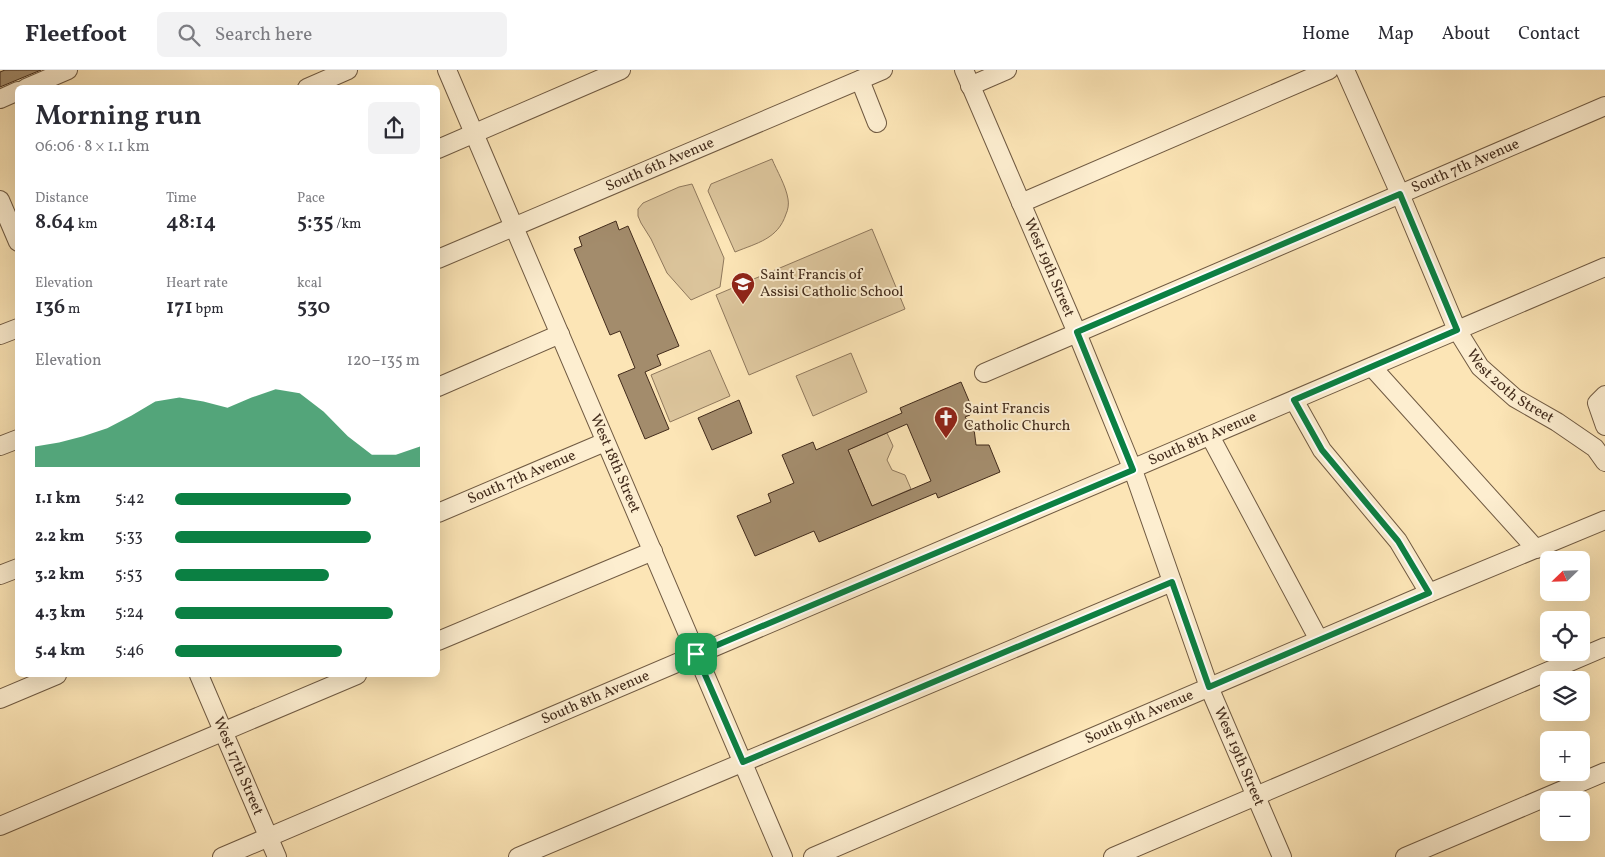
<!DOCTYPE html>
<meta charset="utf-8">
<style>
body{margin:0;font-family:Vollkorn,serif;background:#f2f2f3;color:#2b2b33;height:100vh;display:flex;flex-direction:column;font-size:19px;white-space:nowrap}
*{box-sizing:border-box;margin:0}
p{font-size:16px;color:#7c7c81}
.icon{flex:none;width:28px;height:28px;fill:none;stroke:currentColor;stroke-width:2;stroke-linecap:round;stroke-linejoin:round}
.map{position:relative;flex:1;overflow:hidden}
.drawer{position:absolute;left:15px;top:15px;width:425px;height:592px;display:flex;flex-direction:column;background:#fff;border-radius:8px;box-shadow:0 5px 20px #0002}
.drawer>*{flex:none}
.needle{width:32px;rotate:247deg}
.tools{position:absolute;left:1540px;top:481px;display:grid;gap:10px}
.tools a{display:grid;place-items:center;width:50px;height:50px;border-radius:8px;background:#fff;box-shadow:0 5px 20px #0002;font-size:25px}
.pin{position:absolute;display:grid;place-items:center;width:42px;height:42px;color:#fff;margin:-21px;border-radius:10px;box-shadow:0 2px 8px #0006}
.round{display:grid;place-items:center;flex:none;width:52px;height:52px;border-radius:8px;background:#f2f2f3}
.summary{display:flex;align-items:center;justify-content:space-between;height:85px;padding:0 20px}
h1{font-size:28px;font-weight:600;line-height:38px}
.metrics{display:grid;grid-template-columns:repeat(3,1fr);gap:8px;height:85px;padding:5px 20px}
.metrics div{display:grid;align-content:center}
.metrics b{font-size:21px;font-weight:600}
.metrics small{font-size:14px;font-weight:400}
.metrics p{font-size:14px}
.chart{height:140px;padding:10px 20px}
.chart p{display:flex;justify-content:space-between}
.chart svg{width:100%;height:90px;margin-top:5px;fill:#0b8043;opacity:.7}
ul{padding:0 20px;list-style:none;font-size:16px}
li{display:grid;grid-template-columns:80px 60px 1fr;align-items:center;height:38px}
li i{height:12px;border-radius:6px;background:#0b8043}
header{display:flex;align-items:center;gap:30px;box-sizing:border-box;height:70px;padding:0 25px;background:#fff;border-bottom:1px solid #e1e1e2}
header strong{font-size:24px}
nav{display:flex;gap:28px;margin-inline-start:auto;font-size:18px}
.search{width:350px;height:45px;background:#f2f2f3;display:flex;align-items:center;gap:12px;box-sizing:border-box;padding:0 18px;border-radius:8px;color:#7c7c81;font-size:19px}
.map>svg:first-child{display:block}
</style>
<header>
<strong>Fleetfoot</strong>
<div class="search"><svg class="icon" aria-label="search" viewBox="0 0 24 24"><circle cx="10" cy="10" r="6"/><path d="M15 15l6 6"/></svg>Search here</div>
<nav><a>Home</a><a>Map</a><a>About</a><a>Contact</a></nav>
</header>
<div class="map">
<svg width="1605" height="787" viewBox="0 0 1605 787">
<rect width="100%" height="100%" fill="#fce5b6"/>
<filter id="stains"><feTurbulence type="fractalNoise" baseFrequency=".004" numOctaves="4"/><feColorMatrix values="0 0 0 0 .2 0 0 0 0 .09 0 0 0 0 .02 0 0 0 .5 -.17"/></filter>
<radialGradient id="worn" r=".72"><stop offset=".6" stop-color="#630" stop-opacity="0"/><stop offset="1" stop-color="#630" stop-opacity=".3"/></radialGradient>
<path fill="#dcc59c" stroke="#8f785c" d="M 772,89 C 777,101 786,116 788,129 C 789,134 788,140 786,144 C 778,169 757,173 735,182 L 708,121 L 711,114 Z
M 692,114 L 724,188 L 720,217 L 691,230 L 667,203 L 651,169 L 641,153 L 638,146 L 638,139 L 643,133 L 679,117 Z
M 872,159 L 905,239 L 749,305 L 716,225 Z
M 710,280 L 730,326 L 670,352 L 651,305 Z
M 851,283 L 867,322 L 813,346 L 796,306 Z
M 887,363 L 893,376 L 887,390 L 892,400 L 905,405 L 911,419 L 872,436 L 848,380 Z"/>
<path fill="#a38c6c" stroke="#422b1b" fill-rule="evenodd" d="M 5,0 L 41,0 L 0,17 L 0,2 Z
M 616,151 L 619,160 L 628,156 L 679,276 L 657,285 L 661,295 L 645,302 L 669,359 L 645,369 L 618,305 L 635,298 L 620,261 L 610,265 L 574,179 L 582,176 L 579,167 Z
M 961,312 L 972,338 L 969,342 L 970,345 L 965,347 L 974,359 L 976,375 L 989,375 L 1000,402 L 938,428 L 936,423 L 819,472 L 814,461 L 755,486 L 737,446 L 771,432 L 768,424 L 794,413 L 782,385 L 813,372 L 816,380 L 902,343 L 900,338 ZM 907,354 L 931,411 L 872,436 L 848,380 Z
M 739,330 L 752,363 L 712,380 L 698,348 Z"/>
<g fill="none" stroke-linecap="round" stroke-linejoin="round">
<g stroke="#705a42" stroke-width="20">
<g id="minor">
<path id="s1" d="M 447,0 L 783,787"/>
<path id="s2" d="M 964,0 L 1077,263 L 1133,400 L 1209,617 L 1282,787"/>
<path id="s3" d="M 1345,0 L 1400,124 L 1457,260 L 1480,297 L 1515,328 L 1557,352 L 1595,378 L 1605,392"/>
<path d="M 860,10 L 877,53"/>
<path d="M 970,16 L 1007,0"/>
<path d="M 26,18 L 68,0"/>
<path d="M 307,18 L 348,0"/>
<path d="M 0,29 L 18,21"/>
<path d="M 438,79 L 621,0"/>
<path d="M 0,130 L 18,172"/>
<path d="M 1021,133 L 1329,0"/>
<path id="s4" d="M 438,189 L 883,0"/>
<path d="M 0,265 L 18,258"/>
<path d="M 1372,297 L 1536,479"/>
<path id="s5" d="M 984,303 L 1605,36"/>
<path d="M 438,317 L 560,264"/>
<path d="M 1605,325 L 1597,333 L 1605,356"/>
<path d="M 1294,330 L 1322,380 L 1398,471 L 1429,523"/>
<path d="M 1210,366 L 1319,570"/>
<path d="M 0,376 L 18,369"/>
<path id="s6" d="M 438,443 L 605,372"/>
<path d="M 0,505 L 18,498"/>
<path d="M 438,571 L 653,481"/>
<path id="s7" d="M 199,605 L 277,787"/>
<path d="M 0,629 L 57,605"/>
<path d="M 0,756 L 357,605"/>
<path id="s8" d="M 222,787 L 1605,197"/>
<path d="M 518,787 L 1172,512"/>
<path id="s9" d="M 813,787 L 1429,523 L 1605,450"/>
<path d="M 1113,787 L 1605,577"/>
<path d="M 1405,787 L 1605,702"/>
</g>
</g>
<use href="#minor" stroke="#fdeed0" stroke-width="18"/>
</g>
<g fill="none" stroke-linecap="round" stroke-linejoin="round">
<g stroke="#fff" stroke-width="10">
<path id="route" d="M 1400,124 L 1457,260 L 1294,330 L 1322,380 L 1398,471 L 1429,523 L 1209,617 L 1172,512 L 743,692 L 696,584 L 1133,400 L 1077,262 Z"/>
</g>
<use href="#route" stroke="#0b8043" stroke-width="6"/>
</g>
<defs>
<g id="school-pin" transform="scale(1.25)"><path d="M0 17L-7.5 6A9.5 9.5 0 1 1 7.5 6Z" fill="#8f2418" stroke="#fdeed0"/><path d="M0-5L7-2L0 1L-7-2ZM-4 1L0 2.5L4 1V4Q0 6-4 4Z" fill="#fff"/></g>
<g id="church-pin" transform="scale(1.25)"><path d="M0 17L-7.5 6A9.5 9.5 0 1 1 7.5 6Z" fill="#8f2418" stroke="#fdeed0"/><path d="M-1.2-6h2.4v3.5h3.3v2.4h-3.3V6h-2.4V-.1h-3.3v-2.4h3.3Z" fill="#fff"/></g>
</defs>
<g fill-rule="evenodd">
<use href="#school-pin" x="743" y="214"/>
<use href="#church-pin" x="946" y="348"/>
</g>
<g text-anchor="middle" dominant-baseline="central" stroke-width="4" stroke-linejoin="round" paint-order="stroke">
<g font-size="15" fill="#422b1b" stroke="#fdeed0">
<text stroke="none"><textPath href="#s4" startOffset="241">South 6th Avenue</textPath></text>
<text stroke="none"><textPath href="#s5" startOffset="524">South 7th Avenue</textPath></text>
<text stroke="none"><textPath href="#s2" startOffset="215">West 19th Street</textPath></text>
<text stroke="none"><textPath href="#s3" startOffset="362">West 20th Street</textPath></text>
<text stroke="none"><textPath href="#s8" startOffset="1066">South 8th Avenue</textPath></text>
<text stroke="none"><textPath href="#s1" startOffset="428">West 18th Street</textPath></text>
<text stroke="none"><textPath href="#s6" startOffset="91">South 7th Avenue</textPath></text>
<text stroke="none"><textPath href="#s8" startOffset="406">South 8th Avenue</textPath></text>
<text stroke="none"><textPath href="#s9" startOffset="355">South 9th Avenue</textPath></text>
<text stroke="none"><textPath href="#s2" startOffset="740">West 19th Street</textPath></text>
<text stroke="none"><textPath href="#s7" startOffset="99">West 17th Street</textPath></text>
</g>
<g font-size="15" fill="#422b1b" stroke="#fdeed0" text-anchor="start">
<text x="760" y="205">Saint Francis of<tspan x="760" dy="17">Assisi Catholic School</tspan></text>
<text x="964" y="339">Saint Francis<tspan x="964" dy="17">Catholic Church</tspan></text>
</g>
</g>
<rect width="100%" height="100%" filter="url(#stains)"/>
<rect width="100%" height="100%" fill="url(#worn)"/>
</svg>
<div class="tools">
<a><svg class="needle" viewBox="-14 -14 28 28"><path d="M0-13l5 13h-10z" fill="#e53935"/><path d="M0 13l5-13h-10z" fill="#7c7c81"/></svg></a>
<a><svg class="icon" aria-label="locate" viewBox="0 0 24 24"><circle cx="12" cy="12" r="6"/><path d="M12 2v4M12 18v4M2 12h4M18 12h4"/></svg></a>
<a><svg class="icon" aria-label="layers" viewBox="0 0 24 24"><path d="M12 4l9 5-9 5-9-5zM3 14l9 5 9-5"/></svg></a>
<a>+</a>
<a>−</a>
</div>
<div class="pin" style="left:696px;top:584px;background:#1e9e55"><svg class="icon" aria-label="arrive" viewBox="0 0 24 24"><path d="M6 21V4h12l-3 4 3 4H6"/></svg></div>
<section class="drawer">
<div class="summary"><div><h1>Morning run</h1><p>06:06 · 8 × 1.1 km</p></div><a class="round"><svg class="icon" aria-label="share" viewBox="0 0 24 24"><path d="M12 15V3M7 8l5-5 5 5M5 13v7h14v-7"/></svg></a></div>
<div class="metrics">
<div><p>Distance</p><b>8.64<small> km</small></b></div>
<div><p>Time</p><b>48:14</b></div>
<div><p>Pace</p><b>5:35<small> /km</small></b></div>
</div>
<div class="metrics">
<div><p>Elevation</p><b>136<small> m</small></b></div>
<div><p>Heart rate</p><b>171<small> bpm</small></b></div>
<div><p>kcal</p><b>530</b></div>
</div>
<div class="chart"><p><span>Elevation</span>120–135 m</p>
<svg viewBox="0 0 160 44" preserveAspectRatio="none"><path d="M0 44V34L10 32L20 29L30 25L40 19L50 12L60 10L70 12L80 15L90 10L100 6L110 8L120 17L130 29L140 38L150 38L160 34V44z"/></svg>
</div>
<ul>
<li><b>1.1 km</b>5:42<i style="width:72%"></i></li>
<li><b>2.2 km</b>5:33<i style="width:80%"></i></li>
<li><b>3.2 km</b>5:53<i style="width:63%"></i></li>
<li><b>4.3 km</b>5:24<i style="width:89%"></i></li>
<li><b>5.4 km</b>5:46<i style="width:68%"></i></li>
</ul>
</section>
</div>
